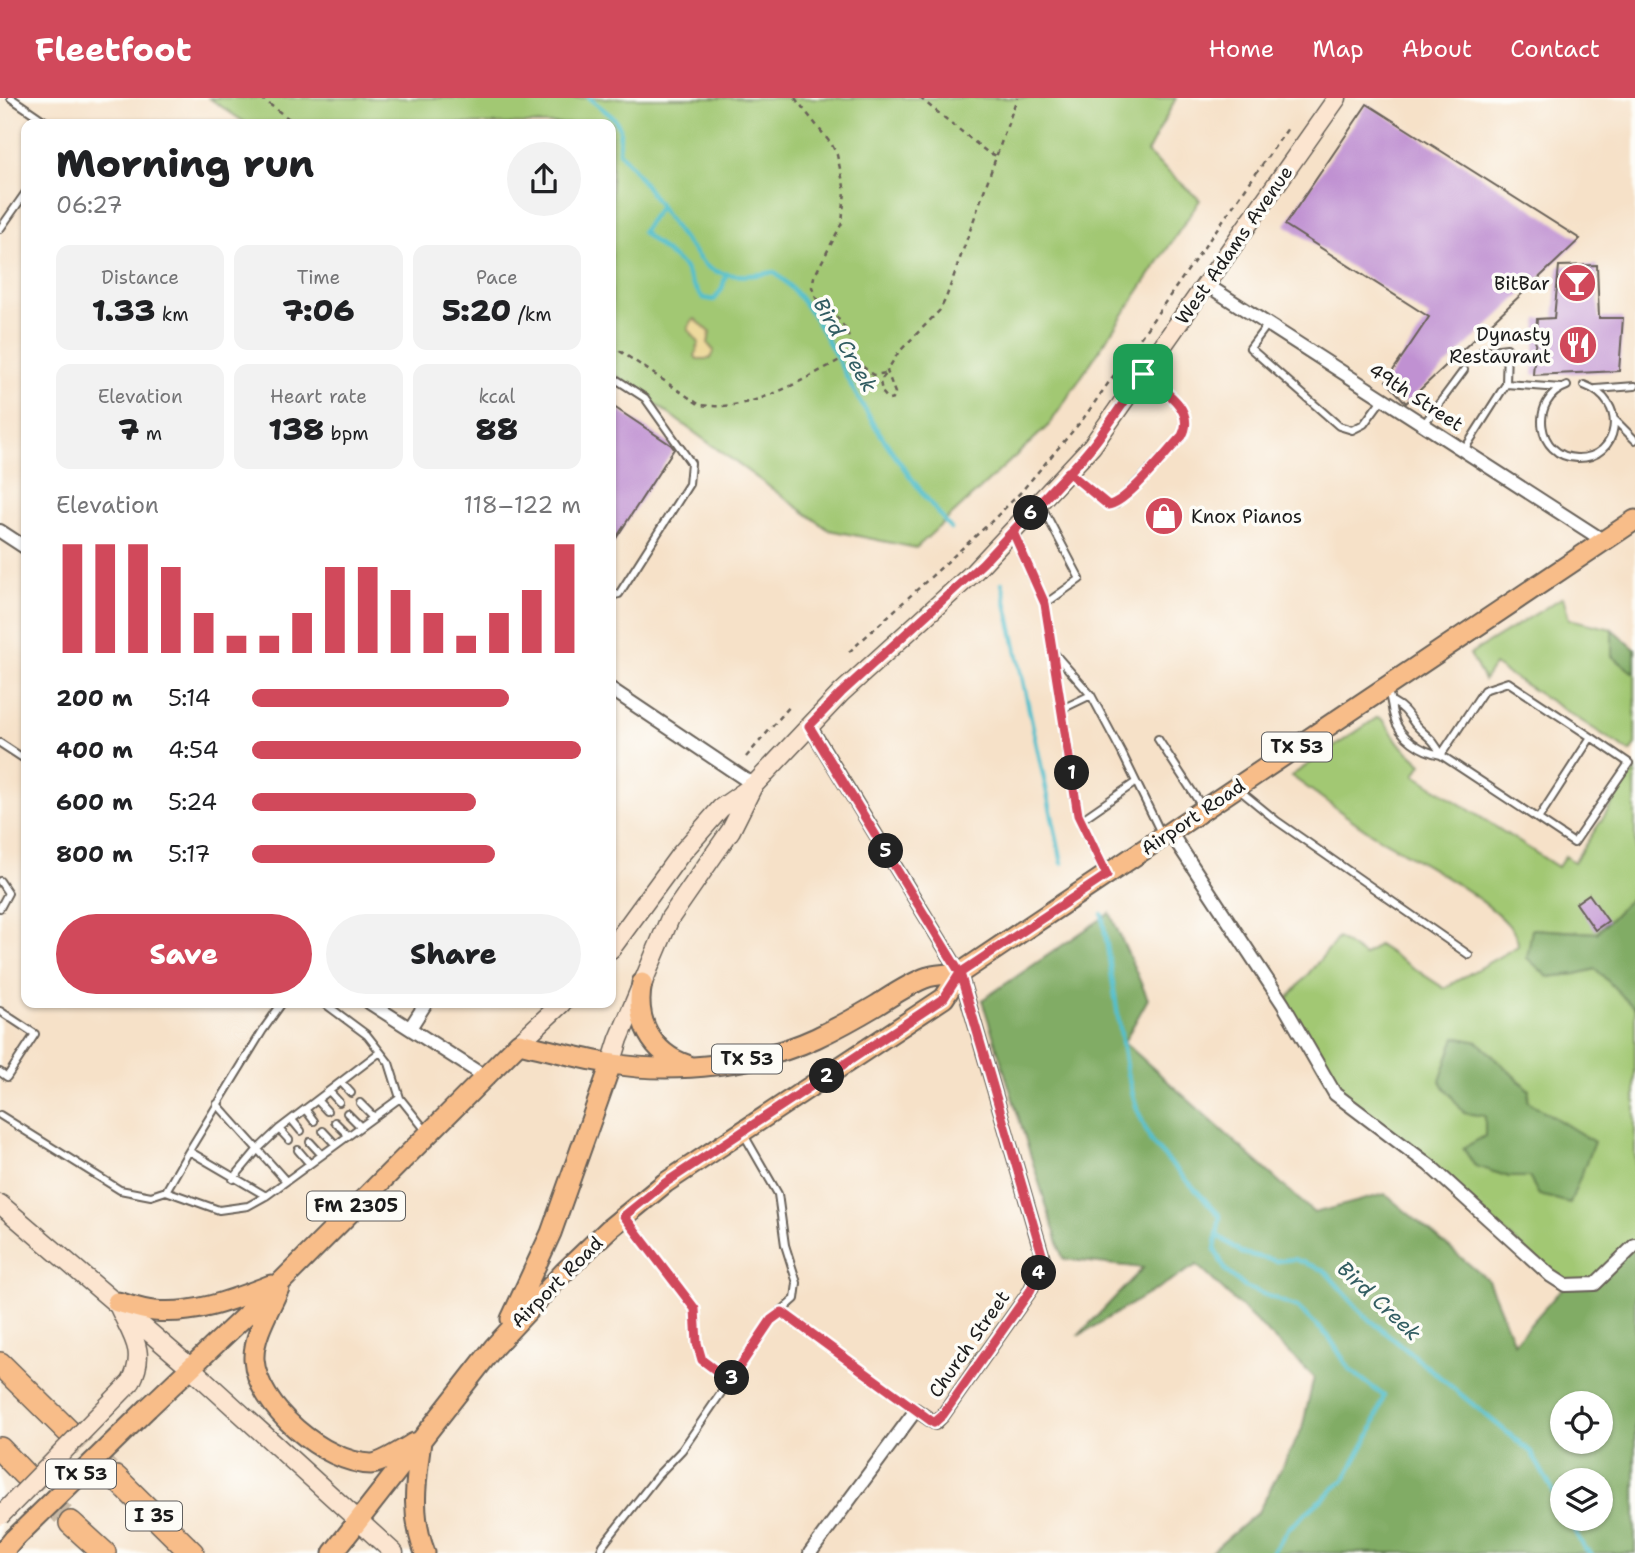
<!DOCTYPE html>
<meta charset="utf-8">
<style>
body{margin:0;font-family:"Shantell Sans",sans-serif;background:#f2f2f2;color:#202124;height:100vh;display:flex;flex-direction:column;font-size:26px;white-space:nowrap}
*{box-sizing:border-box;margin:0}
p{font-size:23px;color:#757577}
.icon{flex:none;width:38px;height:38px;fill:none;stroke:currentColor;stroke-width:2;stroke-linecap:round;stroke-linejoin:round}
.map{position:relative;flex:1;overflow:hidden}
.side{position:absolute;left:21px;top:21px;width:595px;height:889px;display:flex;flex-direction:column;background:#fff;border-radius:14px;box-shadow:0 2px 5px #0004}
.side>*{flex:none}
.buttons{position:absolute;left:1550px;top:1293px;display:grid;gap:14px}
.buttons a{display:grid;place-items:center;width:63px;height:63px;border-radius:50%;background:#fff;box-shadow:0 2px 5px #0004;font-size:35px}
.pin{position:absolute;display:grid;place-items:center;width:60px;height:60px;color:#fff;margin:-30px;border-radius:14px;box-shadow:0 4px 10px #0006}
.km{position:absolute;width:35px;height:35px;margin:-18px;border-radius:50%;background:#222;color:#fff;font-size:19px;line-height:35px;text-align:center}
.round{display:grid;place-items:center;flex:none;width:74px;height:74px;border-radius:37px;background:#f2f2f2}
.headline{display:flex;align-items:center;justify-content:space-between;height:119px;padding:0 35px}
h1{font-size:38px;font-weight:800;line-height:52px}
.figures{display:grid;grid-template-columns:repeat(3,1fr);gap:10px;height:119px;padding:7px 35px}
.figures div{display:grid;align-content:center;border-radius:14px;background:#f2f2f2;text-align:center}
.figures b{font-size:30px;font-weight:800}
.figures small{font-size:19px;font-weight:400}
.figures p{font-size:19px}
.chart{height:196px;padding:14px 35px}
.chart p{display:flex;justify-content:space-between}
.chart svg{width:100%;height:126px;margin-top:7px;stroke:#d1495b;stroke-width:6}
.primary-button{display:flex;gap:14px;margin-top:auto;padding:14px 35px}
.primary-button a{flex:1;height:80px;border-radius:42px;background:#d1495b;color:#fff;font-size:28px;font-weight:800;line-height:80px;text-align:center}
.primary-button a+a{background:#f2f2f2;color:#202124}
ul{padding:0 35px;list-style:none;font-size:23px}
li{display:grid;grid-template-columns:112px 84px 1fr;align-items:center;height:52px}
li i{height:18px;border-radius:9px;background:#d1495b}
header{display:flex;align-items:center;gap:42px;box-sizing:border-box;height:98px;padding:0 35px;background:#d1495b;color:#fff}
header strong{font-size:33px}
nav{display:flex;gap:38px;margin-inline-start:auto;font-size:24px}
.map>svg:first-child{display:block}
</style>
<header>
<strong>Fleetfoot</strong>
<nav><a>Home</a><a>Map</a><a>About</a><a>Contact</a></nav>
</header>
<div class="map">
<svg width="1635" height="1455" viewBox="0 0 1635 1455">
<rect width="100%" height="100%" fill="#fdfcf7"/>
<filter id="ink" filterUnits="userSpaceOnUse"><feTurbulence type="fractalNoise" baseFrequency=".0143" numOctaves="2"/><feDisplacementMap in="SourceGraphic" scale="14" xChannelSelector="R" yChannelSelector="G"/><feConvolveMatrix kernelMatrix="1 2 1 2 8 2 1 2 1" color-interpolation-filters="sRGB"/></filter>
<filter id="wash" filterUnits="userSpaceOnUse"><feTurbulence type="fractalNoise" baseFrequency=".00686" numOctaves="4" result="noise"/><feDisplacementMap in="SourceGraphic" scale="28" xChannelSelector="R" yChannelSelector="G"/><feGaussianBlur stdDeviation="1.57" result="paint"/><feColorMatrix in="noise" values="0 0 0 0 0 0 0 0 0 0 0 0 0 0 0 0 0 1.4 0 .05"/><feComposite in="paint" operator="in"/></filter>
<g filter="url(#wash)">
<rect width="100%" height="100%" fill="#f6e1c8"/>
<path fill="#a2c873" stroke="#5f7248" stroke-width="2" d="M 209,0 L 1176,0 L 1147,55 L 1200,102 L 1049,327 L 916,450 L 829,432 L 611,274 L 611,26 L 247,26 Z
M 1563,499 L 1569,521 L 1612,531 L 1612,558 L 1635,576 L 1635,647 L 1630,654 L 1494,567 L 1484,582 L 1470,556 Z
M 1378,619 L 1384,623 L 1399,645 L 1422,666 L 1415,677 L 1558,769 L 1565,758 L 1574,764 L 1635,671 L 1635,796 L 1597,835 L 1533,831 L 1548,879 L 1576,876 L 1596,871 L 1635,835 L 1635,1147 L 1595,1186 L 1565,1187 L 1429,1067 L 1335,996 L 1283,906 L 1338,840 L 1364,858 L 1378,847 L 1444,890 L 1518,848 C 1521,814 1402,755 1374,737 C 1346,719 1319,697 1291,678 Z"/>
<path fill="#81ac65" stroke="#4e6440" stroke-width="2" fill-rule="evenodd" d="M 1612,531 L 1635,551 L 1635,576 L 1612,558 Z
M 1635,796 L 1635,911 L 1596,871 L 1576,876 L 1548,879 L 1527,860 L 1532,831 L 1597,835 Z
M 1110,815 L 1148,901 L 1124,944 L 1314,1115 L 1385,1096 L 1488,1182 L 1514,1245 L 1565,1187 L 1595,1186 L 1635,1147 L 1635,1455 L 1210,1455 L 1258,1414 L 1302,1331 L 1314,1279 L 1197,1167 L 1078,1238 L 1143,1170 L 1063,1161 L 982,902 ZM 1563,1306 L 1601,1306 L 1601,1344 L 1563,1344 ZM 1563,1382 L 1601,1382 L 1601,1421 L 1563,1421 Z
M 1455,939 L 1478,944 L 1529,992 L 1528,1003 L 1594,1044 L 1570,1105 L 1539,1097 L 1529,1079 L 1509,1079 L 1475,1068 L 1463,1050 L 1485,1038 L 1485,1018 L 1464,1015 L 1440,983 Z"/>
<path fill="#eeda9e" stroke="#857b5d" stroke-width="2" d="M 695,221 L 710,234 L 708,246 L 714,253 L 710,261 L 697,261 L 695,258 L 699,245 L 688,231 L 691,224 Z"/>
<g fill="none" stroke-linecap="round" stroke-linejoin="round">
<path stroke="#53bfcc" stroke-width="4.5" d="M 589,0 L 614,20 L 620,30 L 619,54 C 646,82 664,120 691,150 C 696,156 702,166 709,170 C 728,181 754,178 774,174 C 819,209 836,266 866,313 C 891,355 920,393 951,431
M 659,110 L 642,134 L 684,169 L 693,187 L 703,200 L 714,202 L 722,191 L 726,176
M 1002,485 L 1062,765
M 1102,816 L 1127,975 L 1136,1008 L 1151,1044 L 1220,1118 L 1217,1137 L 1242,1155 L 1277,1163 L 1294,1161 L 1324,1172 L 1363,1216 L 1531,1354 L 1563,1411
M 1217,1137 L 1215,1152 L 1226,1173 L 1245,1189 L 1297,1209 L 1329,1239 L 1350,1272 L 1384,1298 L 1371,1334 L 1345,1381 L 1290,1429 L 1272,1455
M 1568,1421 L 1584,1450 L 1591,1455"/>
</g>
<g id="blocks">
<path fill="#c091d2" d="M 1367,6 L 1580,141 L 1406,305 L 1386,283 L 1429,219 L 1285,127 Z
M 1597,167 L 1599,220 L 1623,220 L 1619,273 L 1533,277 L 1537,221 L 1554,220 L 1559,168 Z
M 611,307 L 671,347 L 674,351 L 611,448 Z
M 1589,796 L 1608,823 L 1595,832 L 1576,805 Z"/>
</g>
</g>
<g filter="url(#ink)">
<use href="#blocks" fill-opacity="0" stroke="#686158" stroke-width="2"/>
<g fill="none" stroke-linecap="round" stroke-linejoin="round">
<path stroke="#cabaa6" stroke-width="23" stroke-dasharray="23 11" stroke-linecap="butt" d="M 68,1333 L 116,1380
M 24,1376 L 71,1425"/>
<g stroke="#686158" stroke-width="10">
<path id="service" d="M 11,0 L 49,26
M 0,131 L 26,94
M 1268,226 L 1250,250 L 1339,328 L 1352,332 L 1364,326 L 1383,300
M 1482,253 L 1507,250 L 1506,286
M 611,278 L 645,300 L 691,365 L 689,386 L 619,496 L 611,498
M 1567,288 C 1529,301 1536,359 1577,360 C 1619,361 1630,304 1584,287
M 1596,291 L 1635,288
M 1614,321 L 1635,342
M 1424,326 L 1464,272
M 1464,352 L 1506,286 L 1561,290
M 1068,375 L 1108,407 L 1116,406 L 1183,338 C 1196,311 1163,292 1145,277
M 1041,407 L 1080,481 L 1045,506 L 1078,717 L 1106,775
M 1014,436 L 1045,506
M 1054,555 L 1091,597 L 1122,655 L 1162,737
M 1387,592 C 1393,604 1390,607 1394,619 C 1399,639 1422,654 1441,657 L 1538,721 L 1591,639 L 1508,584 L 1484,592 L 1441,657
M 1393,604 C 1404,610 1407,615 1414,625 C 1425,638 1434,640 1441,657
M 1062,611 L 1091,597
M 1158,641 L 1203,710
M 0,645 L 26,662
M 1238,691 L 1277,723 L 1469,857
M 1538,721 L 1574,745 L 1629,665 L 1591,639
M 1081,722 L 1136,684
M 0,783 L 8,795 L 0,810
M 324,905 L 367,937 L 389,965 L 400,1000 L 427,1034
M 0,913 L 35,936 L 7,979 L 0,974
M 341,984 L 351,995
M 329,993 L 339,1004
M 317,1002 L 327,1013
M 360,1005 L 373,1018
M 217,1006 L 286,1083
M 305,1011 L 314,1023
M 347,1015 L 360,1028
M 0,1017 L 120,1092 L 151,1098 L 166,1093 L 219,1112 L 248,1108 L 266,1098 L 400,1000
M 292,1022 L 301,1033
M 335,1024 L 348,1037
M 279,1031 L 289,1042
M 323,1033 L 335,1046
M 310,1044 L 321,1056
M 298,1052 L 309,1065
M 189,1053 L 263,932 L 282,905
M 233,1081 L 258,1051 L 279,1031 L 380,954
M 166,1093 L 189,1053 L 266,1098
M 625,1119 L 695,1211 L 697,1245 L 702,1262 L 730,1283
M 782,1214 L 916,1312
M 600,1455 L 603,1447 L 658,1377 L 682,1352 L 771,1222 L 795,1201 L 797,1185 L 785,1147 L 778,1096 L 743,1035"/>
</g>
<g stroke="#686158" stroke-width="16">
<path id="minor" d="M 1207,187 L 1604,443
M 0,433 L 26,450
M 611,591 L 754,687
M 809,627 L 960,875 L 1044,1163 L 1030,1193 L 943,1317 L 935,1325 L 916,1312 L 810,1455
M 1170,734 L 1283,906 L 1335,996 L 1429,1067 L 1551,1178 L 1565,1187 L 1595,1186 L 1635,1147
M 370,905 L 484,978
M 410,930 L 426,905"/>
</g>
<g stroke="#686158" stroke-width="21">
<path id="secondary" d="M 611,851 L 679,758 L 721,710 L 754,687 L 841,595 L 973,475 L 1092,348 L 1337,0
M 519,945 L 562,905
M 611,966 L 619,941 L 670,820 L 731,732 L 752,690
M 0,1106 L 190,1269 L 394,1455
M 119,1209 C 132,1238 147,1253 131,1284"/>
</g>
<g stroke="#686158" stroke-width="23">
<path id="primary" d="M 642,885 C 634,921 651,955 687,967
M 279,1190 C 270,1211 253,1238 254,1261 C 257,1309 325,1365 371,1366 C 381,1366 404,1351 414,1345
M 117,1204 C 129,1207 142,1212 154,1213 C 196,1217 234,1201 271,1187
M 511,1221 L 551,1135 L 611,966
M 148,1310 L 282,1183 L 519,945 C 550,952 581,961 613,966 C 675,976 758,967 816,940 C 837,930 857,919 877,907 C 893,897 910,885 928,879 C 938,876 950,876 960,875
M 421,1343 C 416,1383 410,1416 425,1455
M 2,1455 L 14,1441
M 333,1455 L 494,1249 L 564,1174 L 609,1131 L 665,1085 L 944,900 L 960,875 L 1635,422"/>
</g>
<g stroke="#686158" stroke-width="26">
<path id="motorway" d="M 0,1266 L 68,1333
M 0,1351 L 24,1376
M 116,1380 L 192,1455
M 71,1425 L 104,1455"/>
</g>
<path stroke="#686158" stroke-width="2.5" stroke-dasharray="5 5" stroke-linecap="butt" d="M 261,0 L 296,26
M 795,0 L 832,47 L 837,57 L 845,93 L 842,125 L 814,179 L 812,189 L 816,200 L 834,215 L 847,233 L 851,249 L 851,259 L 873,277 L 887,275 L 880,283 L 882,294 L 889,302 L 893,301 L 895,295 L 887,273 L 898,255 L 940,212 L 946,200 L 1017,0
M 920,0 L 987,54 L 997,58
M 611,247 L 700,307 C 754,315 805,280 851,256
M 849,554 L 993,422 L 1020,395 L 1083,321 L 1288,30
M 746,659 L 791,607"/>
<use href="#service" stroke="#fff" stroke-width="6"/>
<use href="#minor" stroke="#fff" stroke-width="12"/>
<use href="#secondary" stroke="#fce5d0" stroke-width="18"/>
<use href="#primary" stroke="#f8bd89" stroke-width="19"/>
<use href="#motorway" stroke="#f8bd89" stroke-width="23"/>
<g stroke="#686158" stroke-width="21" stroke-linecap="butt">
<path id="secondary-bridge" d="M 0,1418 L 131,1284"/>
</g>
<g stroke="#686158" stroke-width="23" stroke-linecap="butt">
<path id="primary-bridge" d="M 14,1441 L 148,1310"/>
</g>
<use href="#secondary-bridge" stroke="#fce5d0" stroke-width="18"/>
<use href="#primary-bridge" stroke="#f8bd89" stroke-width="19"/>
</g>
</g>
<g fill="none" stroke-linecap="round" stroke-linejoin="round" filter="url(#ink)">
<g stroke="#fff" stroke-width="14">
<path id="route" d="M 1143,276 C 1127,300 1111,324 1093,347 C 1069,377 1040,405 1013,434 L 1045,506 L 1078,717 L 1107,777 L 960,875 L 944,900 L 665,1085 L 624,1118 L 695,1211 L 697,1245 L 702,1262 L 730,1283 L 771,1222 L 782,1214 L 934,1325 L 943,1317 L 1030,1193 L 1044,1163 L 960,875 L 809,628 L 841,595 L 983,465 L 1068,374 L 1108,407 C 1126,406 1167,353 1182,338 C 1197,311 1162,291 1143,276"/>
</g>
<use href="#route" stroke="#d1495b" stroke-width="9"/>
</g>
<defs>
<g id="bar-disc" transform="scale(2.0125)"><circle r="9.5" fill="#d1495b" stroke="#fdfcf7"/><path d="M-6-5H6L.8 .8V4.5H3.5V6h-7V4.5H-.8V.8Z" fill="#fff"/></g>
<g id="restaurant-disc" transform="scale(2.0125)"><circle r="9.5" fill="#d1495b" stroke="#fdfcf7"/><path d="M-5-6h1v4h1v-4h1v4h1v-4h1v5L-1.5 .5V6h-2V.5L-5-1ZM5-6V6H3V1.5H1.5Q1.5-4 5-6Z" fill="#fff"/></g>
<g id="shop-disc" transform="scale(2.0125)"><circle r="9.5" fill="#d1495b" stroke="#fdfcf7"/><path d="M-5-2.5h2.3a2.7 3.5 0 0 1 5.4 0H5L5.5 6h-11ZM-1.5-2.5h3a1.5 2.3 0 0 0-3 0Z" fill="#fff"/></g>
</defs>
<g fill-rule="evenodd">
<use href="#bar-disc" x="1577" y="185"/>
<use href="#restaurant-disc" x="1578" y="247"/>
<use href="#shop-disc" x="1164" y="418"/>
</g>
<g text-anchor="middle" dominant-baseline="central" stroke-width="7" stroke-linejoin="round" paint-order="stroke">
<g fill="#fdfcf7" stroke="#605f5e" stroke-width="2">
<rect x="1262" y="634.5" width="70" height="29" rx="5"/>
<rect x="712" y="946.5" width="70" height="29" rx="5"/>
<rect x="307" y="1093.5" width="98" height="29" rx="5"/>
<rect x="46" y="1361.5" width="70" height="29" rx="5"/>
<rect x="126" y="1403.5" width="56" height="29" rx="5"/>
</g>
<g font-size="18" font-weight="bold" fill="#1c1c1c">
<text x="1297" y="649">TX 53</text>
<text x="747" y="961">TX 53</text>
<text x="356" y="1108">FM 2305</text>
<text x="81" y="1376">TX 53</text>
<text x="154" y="1418">I 35</text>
</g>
<g font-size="19" fill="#1c1c1c" stroke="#fdfcf7">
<text transform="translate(1234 147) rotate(-55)">West Adams Avenue</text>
<text transform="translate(1416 299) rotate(33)">49th Street</text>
<text transform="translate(1193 719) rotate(-34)">Airport Road</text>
<text transform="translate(557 1184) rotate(-45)">Airport Road</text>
<text transform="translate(969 1246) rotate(-55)">Church Street</text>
</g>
<g font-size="19" fill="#1c1c1c" stroke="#fdfcf7" text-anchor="end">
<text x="1550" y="185">BitBar</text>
<text x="1551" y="236">Dynasty<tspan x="1551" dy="22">Restaurant</tspan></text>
<text x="1191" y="418" text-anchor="start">Knox Pianos</text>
</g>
<g font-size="21" font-style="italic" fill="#325d62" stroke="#fdfcf7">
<text transform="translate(845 247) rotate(60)">Bird Creek</text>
<text transform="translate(1379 1203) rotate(43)">Bird Creek</text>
</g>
</g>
</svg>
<div class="buttons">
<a><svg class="icon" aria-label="locate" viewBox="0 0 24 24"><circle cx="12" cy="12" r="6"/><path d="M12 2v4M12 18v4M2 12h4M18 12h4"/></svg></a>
<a><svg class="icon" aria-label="layers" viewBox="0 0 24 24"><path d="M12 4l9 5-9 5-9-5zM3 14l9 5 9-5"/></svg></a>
</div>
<div class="pin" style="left:1143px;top:276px;background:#1e9e55"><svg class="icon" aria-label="arrive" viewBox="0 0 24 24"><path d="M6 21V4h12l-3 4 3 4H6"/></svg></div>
<b class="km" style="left:1072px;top:675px">1</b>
<b class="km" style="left:827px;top:978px">2</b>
<b class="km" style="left:732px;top:1280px">3</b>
<b class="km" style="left:1039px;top:1175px">4</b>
<b class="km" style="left:886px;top:753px">5</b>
<b class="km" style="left:1031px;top:415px">6</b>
<section class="side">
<div class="headline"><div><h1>Morning run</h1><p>06:27</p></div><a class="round"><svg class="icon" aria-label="share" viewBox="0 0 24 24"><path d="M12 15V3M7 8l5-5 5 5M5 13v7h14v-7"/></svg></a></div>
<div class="figures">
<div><p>Distance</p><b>1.33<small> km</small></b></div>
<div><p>Time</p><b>7:06</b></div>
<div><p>Pace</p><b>5:20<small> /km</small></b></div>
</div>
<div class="figures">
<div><p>Elevation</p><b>7<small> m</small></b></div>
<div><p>Heart rate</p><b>138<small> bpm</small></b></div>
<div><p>kcal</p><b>88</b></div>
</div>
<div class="chart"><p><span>Elevation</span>118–122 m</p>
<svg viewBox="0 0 160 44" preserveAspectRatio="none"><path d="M5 44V6M15 44V6M25 44V6M35 44V14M45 44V30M55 44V38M65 44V38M75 44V30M85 44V14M95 44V14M105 44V22M115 44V30M125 44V38M135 44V30M145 44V22M155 44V6"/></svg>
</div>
<ul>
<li><b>200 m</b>5:14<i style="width:78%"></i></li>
<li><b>400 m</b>4:54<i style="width:100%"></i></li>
<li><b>600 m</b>5:24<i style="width:68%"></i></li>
<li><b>800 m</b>5:17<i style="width:74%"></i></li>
</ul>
<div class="primary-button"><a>Save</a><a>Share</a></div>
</section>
</div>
